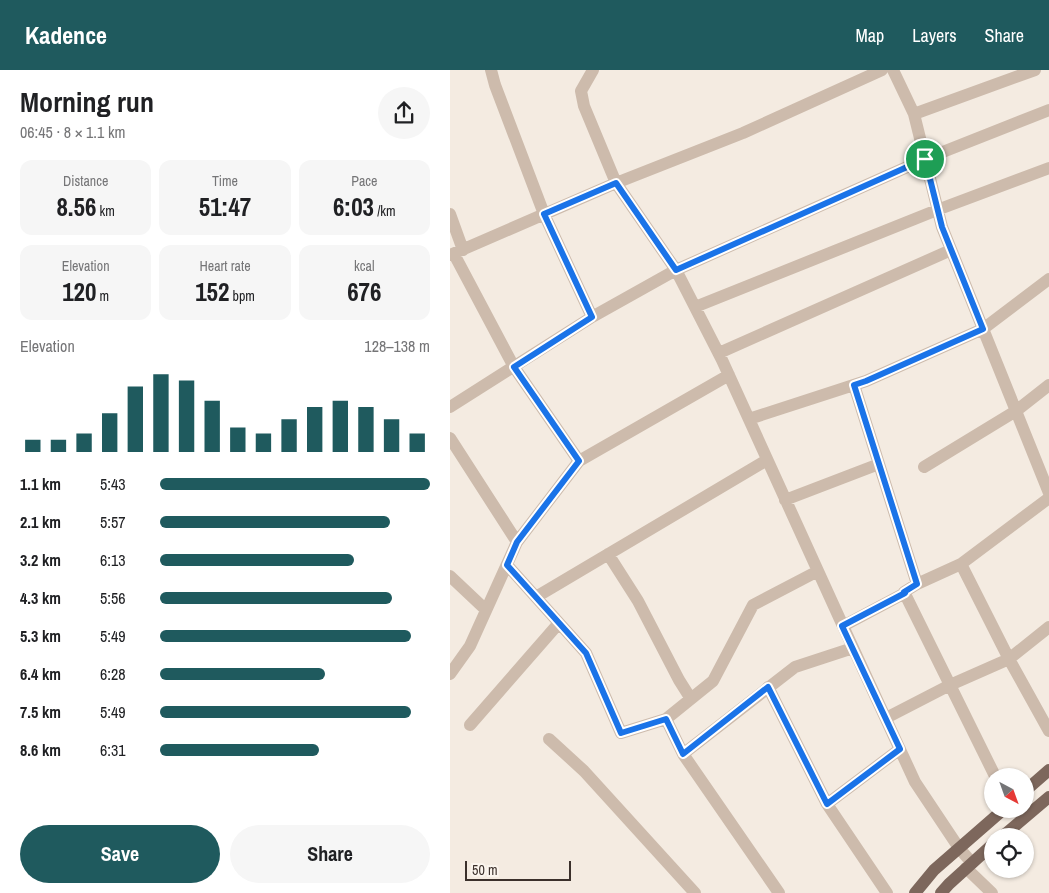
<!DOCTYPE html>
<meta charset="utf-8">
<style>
body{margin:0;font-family:"Archivo Narrow",sans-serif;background:#f6f6f6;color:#202124;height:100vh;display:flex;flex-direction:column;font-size:19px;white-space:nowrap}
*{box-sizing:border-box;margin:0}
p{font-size:16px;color:#757577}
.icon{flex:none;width:28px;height:28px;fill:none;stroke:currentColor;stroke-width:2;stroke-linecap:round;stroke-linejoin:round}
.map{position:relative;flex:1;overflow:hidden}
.side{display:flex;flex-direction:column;background:#fff;width:450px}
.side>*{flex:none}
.needle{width:32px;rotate:139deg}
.buttons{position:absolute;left:534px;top:698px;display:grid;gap:10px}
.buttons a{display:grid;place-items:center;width:50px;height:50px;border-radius:50%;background:#fff;box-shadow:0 1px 4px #0004;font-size:25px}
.scale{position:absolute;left:15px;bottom:12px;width:106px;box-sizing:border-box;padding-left:5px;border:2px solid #3b302b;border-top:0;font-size:14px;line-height:18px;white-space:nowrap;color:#3b302b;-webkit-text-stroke:4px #fbf5ee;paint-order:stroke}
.pin{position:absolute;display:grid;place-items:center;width:42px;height:42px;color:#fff;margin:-21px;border:2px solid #fff;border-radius:50%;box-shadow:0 1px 5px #0007}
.round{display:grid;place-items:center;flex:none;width:52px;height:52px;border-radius:26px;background:#f6f6f6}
.summary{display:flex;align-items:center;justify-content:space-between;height:85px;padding:0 20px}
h1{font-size:28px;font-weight:700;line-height:38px}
.figures{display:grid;grid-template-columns:repeat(3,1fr);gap:8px;height:85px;padding:5px 20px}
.figures div{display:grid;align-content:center;border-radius:12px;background:#f6f6f6;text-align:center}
.figures b{font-size:25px;font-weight:700}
.figures small{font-size:14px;font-weight:400}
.figures p{font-size:14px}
.chart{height:140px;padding:10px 20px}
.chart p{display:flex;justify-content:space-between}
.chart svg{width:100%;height:90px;margin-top:5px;stroke:#1f5a5e;stroke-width:6}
.button{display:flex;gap:10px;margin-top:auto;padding:10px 20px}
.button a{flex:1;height:58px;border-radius:30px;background:#1f5a5e;color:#fff;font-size:20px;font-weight:700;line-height:58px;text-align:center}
.button a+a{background:#f6f6f6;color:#202124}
ul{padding:0 20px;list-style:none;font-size:16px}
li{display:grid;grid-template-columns:80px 60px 1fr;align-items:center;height:38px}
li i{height:12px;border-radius:6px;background:#1f5a5e}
header{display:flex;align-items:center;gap:30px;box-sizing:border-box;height:70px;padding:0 25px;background:#1f5a5e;color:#fff}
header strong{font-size:24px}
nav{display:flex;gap:28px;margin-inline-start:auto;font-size:18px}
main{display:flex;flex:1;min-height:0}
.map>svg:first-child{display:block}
</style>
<header>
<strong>Kadence</strong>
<nav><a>Map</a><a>Layers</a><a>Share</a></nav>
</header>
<main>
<section class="side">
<div class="summary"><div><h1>Morning run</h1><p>06:45 · 8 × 1.1 km</p></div><a class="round"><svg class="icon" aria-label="share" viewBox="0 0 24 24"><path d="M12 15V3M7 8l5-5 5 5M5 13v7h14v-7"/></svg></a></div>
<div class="figures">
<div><p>Distance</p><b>8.56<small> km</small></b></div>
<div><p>Time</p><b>51:47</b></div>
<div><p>Pace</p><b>6:03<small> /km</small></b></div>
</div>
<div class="figures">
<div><p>Elevation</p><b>120<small> m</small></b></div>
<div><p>Heart rate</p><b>152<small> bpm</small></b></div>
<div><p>kcal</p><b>676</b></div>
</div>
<div class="chart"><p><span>Elevation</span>128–138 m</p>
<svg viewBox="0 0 160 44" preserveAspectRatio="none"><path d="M5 44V38M15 44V38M25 44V35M35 44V25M45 44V12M55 44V6M65 44V9M75 44V19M85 44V32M95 44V35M105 44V28M115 44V22M125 44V19M135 44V22M145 44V28M155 44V35"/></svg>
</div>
<ul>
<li><b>1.1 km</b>5:43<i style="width:100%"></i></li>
<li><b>2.1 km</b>5:57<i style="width:85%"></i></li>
<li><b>3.2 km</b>6:13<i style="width:72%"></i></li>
<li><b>4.3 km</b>5:56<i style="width:86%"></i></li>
<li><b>5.3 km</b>5:49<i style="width:93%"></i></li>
<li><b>6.4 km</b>6:28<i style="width:61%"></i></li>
<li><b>7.5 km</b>5:49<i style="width:93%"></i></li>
<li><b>8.6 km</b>6:31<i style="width:59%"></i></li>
</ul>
<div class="button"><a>Save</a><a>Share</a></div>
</section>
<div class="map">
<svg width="599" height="823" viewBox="0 0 599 823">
<rect width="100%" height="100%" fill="#f4ebe1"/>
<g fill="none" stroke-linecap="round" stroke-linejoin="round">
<path stroke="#cdbbac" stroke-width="12" d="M 143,0 L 131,21 L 134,36 L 166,113 L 226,200 L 272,290 L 393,556 L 455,523
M 443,0 L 464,44 L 492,157 L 599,423
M 464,44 L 585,0
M 0,144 L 13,180
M 4,184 L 64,297 L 129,391
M 0,185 L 166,113 L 293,63 L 432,0
M 245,237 L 487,140 L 599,98
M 142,247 L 226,200 L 475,89 L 599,40
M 269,283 L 501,180
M 404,315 L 467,514
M 0,337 L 142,247 L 94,144 L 45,15 L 41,0
M 299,349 L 416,311 L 533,259 L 599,209
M 0,368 L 67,472
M 474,397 L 566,341 L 599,315
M 335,430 L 429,394
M 158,484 L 188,531 L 229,610 L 241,629
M 57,495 L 136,583 L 171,663 L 216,649 L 233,684
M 0,506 L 36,540
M 86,527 L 317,390
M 393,556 L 465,712 L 509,778 L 522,793
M 599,557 L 559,589 L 599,661
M 0,604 L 20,576 L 67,472 L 129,391 L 279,305
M 318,617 L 377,734 L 437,823
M 436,648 L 500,615 L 559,589 L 511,494
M 216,649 L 263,611 L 303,535 L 368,501
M 20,655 L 109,553
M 99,669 L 134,701 L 245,823
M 545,706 L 454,522 L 467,514 L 511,494 L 599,428
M 377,734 L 450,679
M 516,798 L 542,823
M 329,823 L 233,684 L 345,597 L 403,578"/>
<path stroke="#7d675c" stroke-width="12" d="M 575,721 L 599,700
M 553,766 L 599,727
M 465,823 L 484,800 L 554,739
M 491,823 L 499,814 L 542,775"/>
</g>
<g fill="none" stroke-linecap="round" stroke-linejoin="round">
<g stroke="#fff" stroke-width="10">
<path id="route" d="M 475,89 L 492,157 L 533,259 L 416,311 L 404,315 L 467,514 L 454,522 L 455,523 L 392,556 L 450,679 L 377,734 L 318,617 L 233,684 L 216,649 L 171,663 L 136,583 L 57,495 L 67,472 L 129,391 L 64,297 L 142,247 L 94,144 L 166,113 L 226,200 Z"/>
</g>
<use href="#route" stroke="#1a73e8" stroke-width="6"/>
</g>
</svg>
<div class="buttons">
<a><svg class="needle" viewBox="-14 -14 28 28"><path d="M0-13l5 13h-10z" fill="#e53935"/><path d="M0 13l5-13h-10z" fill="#757577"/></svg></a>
<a><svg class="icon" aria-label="locate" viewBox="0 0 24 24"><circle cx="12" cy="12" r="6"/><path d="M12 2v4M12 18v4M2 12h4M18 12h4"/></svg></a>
</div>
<div class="scale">50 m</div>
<div class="pin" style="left:475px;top:89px;background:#1e9e55"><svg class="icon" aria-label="arrive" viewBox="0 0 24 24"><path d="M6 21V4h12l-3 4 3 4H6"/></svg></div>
</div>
</main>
